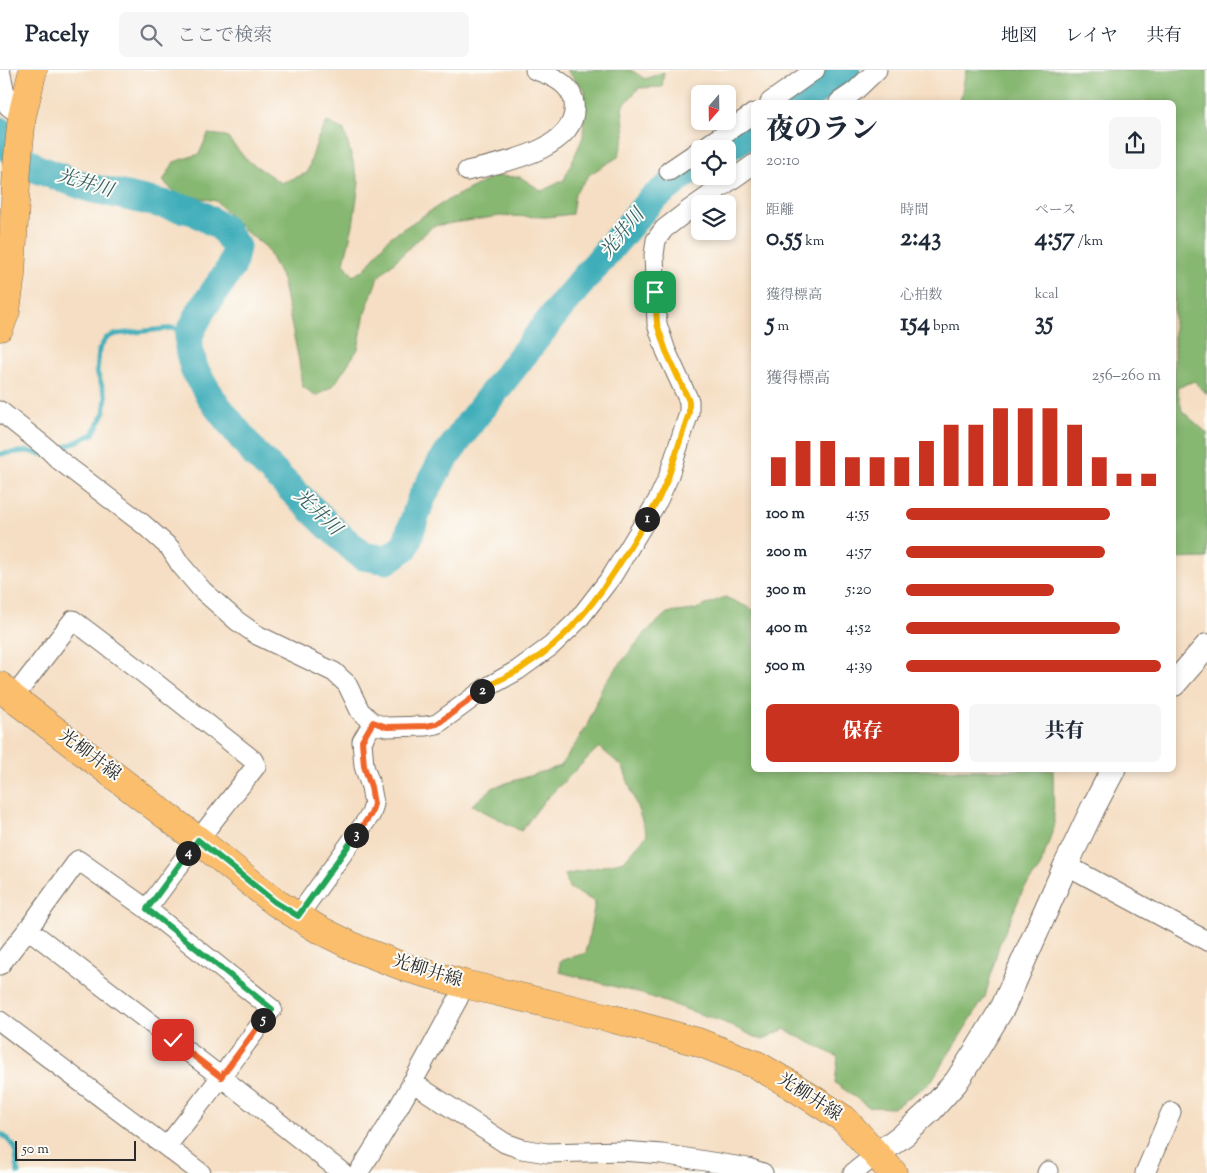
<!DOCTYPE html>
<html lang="ja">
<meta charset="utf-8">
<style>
body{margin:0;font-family:"Sorts Mill Goudy","Noto Serif JP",serif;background:#f6f6f7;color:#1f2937;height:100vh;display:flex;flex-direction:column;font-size:19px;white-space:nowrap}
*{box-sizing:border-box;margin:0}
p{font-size:16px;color:#747a83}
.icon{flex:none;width:28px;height:28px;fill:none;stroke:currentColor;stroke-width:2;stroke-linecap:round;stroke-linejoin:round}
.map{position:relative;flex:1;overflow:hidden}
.panel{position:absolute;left:751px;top:30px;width:425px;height:672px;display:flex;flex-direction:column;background:#fff;border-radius:8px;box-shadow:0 2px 8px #0003}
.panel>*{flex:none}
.needle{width:32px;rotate:200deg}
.fabs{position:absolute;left:691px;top:15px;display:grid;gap:10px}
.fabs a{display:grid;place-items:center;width:45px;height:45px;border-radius:8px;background:#fff;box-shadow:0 2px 8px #0003;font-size:25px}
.scale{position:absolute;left:15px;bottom:12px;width:121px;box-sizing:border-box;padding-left:5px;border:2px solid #2b2b2b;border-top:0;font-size:14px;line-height:18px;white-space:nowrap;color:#2b2b2b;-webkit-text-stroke:4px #fdfcf7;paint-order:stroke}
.pin{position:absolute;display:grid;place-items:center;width:42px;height:42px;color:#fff;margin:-21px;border-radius:10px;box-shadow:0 2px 8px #0006}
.km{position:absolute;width:25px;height:25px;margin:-12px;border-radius:50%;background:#222;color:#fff;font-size:14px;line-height:25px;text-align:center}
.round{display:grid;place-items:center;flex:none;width:52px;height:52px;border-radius:8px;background:#f6f6f7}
.headline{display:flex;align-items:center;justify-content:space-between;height:85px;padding:0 15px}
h1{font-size:28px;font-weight:800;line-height:38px}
.stats{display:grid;grid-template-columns:repeat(3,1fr);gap:8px;height:85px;padding:5px 15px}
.stats div{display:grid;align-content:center}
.stats b{font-size:25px;font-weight:800}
.stats small{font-size:14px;font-weight:400}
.stats p{font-size:14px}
.chart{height:140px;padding:10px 15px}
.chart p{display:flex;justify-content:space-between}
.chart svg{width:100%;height:90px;margin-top:5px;stroke:#c8321e;stroke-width:6}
.action{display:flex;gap:10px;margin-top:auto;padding:10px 15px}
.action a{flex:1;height:58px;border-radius:8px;background:#c8321e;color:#fff;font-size:20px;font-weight:800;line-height:58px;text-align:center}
.action a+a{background:#f6f6f7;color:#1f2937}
ul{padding:0 15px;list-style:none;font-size:16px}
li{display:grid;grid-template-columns:80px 60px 1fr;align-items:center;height:38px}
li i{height:12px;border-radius:6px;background:#c8321e}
header{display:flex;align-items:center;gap:30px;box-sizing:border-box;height:70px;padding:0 25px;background:#fff;border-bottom:1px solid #e0e1e3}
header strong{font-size:24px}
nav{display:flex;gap:28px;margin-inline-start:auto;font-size:18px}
.search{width:350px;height:45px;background:#f6f6f7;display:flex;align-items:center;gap:12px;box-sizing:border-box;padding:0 18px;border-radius:8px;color:#747a83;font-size:19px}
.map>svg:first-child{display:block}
</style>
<header>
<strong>Pacely</strong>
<div class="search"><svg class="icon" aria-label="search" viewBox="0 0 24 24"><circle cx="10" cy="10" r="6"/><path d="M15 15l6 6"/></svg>ここで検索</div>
<nav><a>地図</a><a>レイヤ</a><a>共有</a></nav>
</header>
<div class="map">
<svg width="1207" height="1103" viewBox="0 0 1207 1103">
<rect width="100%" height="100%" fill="#fdfcf7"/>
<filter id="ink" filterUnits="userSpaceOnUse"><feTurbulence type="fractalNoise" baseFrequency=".02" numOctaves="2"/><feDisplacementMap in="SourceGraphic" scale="10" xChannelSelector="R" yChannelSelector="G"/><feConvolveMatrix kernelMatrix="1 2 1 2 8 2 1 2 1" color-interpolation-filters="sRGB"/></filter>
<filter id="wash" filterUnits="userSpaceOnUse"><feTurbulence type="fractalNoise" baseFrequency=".0096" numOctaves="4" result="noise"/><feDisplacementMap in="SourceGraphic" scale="20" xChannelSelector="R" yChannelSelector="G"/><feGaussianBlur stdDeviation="1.12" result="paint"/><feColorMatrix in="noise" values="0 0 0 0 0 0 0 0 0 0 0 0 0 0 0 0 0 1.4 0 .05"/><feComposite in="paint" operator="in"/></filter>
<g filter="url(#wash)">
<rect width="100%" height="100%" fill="#f5dec3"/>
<path fill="#87b872" stroke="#59724e" d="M 568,0 L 631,0 L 645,9 L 664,2 L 662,17 L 639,18 L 622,37 L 625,65 L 618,87 L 590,104 L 575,123 L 572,144 L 547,147 L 500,146 L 433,156 L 378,207 L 365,243 L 358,279 L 334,315 L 316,326 L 302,316 L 299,291 L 282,209 L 266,177 L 245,161 L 216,131 L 175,123 L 163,111 L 174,92 L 199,84 L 208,64 L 226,66 L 247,90 L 281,113 L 307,103 L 318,68 L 327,52 L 344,60 L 359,113 L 353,155 L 344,193 L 353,206 L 364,200 L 389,168 L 446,131 L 495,106 L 520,107 L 542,121 L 564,110 L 583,67 L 585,20 L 568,2 Z
M 966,0 L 1207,0 L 1207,324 L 1194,311 L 1177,318 L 1182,341 L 1207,363 L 1207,488 L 1174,489 L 1174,32 L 960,32 Z
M 725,527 L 754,540 L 754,700 L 1053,700 L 1054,756 L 1040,798 L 1023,820 L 999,875 L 985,927 L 930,1013 L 893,1038 L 869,1037 L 835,1013 L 838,987 L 784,959 L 762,970 L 723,952 L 642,924 L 560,902 L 560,891 L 586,883 L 595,832 L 569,818 L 565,805 L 624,791 L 647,765 L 623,697 L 599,677 L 544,731 L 521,761 L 472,735 L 494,717 L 561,696 L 586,658 L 603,615 L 644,564 L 667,543 L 694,540 Z"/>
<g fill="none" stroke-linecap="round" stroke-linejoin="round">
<path stroke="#3faeba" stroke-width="5" d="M 57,381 L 93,364 L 104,343 L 106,327 L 97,302 L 99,280 L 106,268 L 117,264 L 174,258 L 189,265
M 0,384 L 28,381 L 44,385
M 0,1064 L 3,1065 L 15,1077 L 18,1103"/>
<path stroke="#3faeba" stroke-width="29" d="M 798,32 L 840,6 L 846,0
M 0,61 L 8,78 L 37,99 L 90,118 L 194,141 L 223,158 L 236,177 L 232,196 L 201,241 L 189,265 L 189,278 L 194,299 L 213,331 L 255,384 L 330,457 L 362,486 L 387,490 L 405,477 L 421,429 L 440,395 L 472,350 L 561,236 L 650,131 L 685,104 L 700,94
M 725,79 L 754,61"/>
</g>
</g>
<g filter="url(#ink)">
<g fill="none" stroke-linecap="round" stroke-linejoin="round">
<g stroke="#726a60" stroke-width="21">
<path id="minor" d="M 0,0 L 8,36 L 22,46
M 770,32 L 815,0
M 839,32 L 855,21 L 877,0
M 702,79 L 754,43
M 467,101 C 501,93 580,80 574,33 C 572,14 551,5 535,0
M 669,101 L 700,80
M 0,341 L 49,380 L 59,390 L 143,454 L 170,478 L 180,494 L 202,520 L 237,551 L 257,565 L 334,602 L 347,614 L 360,641 L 373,653 L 387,657 L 426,656 L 437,654 L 486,618 L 518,600 L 551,576 L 578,550 L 612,506 L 658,430 L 668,408 L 689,343 L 689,331 L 666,281 L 657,254 L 654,185 L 656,170 L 664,159 L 690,139 L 754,94
M 13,628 L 73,550 L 143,603 L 253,690 L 256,696 L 198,770 L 147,839
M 1066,795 L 1207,871
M 298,846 L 371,744 L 374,734 L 371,717 L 364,696 L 362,671 L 373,653
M 28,859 L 221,1007 L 343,1103
M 0,895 L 28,859 L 78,790 L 147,839 L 272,939 L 221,1007 L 167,1076
M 0,951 L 201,1103
M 412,1012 L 505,1073 L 522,1079 L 547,1083 L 622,1081 L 662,1084 L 748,1098 L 763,1103
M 358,1103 C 395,1048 426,987 458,929 L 464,914
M 853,1103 L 876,1085
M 1047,1103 L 1048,1101
M 1145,1103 L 1171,1042"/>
</g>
<g stroke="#726a60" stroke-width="26">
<path id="tertiary" d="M 1174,614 L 1207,576
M 876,1085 L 906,1063 L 931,1040 L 956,1012 L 978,978 L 1003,937 L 1066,795 L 1093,738 L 1113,700"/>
</g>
<g stroke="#726a60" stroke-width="29">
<path id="primary" d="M 0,257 L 6,241 L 11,205 L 17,97 L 22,46 L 33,0
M 0,616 L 13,628 L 198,770 L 275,832 L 318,859 L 358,879 L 407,898 L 464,914 L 610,948 L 698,972 L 757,995 L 791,1015 L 844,1049 L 893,1103"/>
</g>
<use href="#minor" stroke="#fff" stroke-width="19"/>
<use href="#tertiary" stroke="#fff" stroke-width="24"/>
<use href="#primary" stroke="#fabe6d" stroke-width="28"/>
</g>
</g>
<g fill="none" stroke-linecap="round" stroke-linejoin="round" filter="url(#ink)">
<g stroke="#fff" stroke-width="10">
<path id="split-1" d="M 647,449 L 658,430 L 668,408 L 689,343 L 689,331 L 666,281 L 657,254 L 655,222"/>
</g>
<g stroke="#fff" stroke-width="10">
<path id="split-2" d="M 482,621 C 493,612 507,607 519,600 C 526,595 533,590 541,585 C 587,550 618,498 647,449"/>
</g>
<g stroke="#fff" stroke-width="10">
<path id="split-3" d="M 356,765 L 371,744 L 374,734 L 371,717 L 364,696 L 362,671 L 373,652 L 387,657 L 426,656 L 437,654 L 482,621"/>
</g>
<g stroke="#fff" stroke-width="10">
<path id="split-4" d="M 188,783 L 198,770 L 275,832 L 298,846 L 356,765"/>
</g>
<g stroke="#fff" stroke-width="10">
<path id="split-5" d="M 188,783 L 147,839 L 272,939 L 263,950"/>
</g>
<g stroke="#fff" stroke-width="10">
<path id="split-6" d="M 173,970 L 221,1007 L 263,950"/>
</g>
<use href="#split-1" stroke="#f5b400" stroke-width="6"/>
<use href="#split-2" stroke="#f5b400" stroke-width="6"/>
<use href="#split-3" stroke="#f0652b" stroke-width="6"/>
<use href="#split-4" stroke="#22a559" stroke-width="6"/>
<use href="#split-5" stroke="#22a559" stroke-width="6"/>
<use href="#split-6" stroke="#f0652b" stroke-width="6"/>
</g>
<g text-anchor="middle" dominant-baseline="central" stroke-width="4" stroke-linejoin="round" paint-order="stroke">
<g font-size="18" fill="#2b2b2b" stroke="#fdfcf7">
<text transform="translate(89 686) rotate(37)">光柳井線</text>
<text transform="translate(427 902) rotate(17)">光柳井線</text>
<text transform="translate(809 1028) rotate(33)">光柳井線</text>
</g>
<g font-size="19" font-style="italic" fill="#335f64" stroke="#fdfcf7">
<text transform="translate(85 114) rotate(17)">光井川</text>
<text transform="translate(623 164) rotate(-50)">光井川</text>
<text transform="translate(317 443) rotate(44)">光井川</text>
</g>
</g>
</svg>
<div class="fabs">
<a><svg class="needle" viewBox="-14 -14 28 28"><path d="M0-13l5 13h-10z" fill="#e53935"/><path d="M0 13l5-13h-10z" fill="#747a83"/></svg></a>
<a><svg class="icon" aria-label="locate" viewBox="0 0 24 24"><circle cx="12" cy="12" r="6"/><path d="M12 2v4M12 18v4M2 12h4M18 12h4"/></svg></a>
<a><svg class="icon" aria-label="layers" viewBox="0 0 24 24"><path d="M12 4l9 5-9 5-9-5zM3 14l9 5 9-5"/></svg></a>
</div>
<div class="scale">50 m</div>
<div class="pin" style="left:655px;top:222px;background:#1e9e55"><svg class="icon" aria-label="arrive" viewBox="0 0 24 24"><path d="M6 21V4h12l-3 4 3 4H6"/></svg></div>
<div class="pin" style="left:173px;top:970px;background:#d93025"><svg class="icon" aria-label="check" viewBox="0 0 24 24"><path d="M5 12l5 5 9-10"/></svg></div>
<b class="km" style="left:647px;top:449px">1</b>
<b class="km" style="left:482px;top:621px">2</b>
<b class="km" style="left:356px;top:765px">3</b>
<b class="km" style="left:188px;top:783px">4</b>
<b class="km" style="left:263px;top:950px">5</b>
<section class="panel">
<div class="headline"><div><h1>夜のラン</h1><p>20:10</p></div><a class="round"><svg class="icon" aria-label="share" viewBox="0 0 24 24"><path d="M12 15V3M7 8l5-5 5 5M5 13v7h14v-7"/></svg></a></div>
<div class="stats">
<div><p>距離</p><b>0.55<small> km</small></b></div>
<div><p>時間</p><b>2:43</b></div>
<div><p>ペース</p><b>4:57<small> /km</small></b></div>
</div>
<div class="stats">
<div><p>獲得標高</p><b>5<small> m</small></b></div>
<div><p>心拍数</p><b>154<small> bpm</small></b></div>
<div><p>kcal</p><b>35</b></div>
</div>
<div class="chart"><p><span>獲得標高</span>256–260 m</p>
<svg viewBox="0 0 160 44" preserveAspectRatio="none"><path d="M5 44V30M15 44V22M25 44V22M35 44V30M45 44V30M55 44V30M65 44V22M75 44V14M85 44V14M95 44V6M105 44V6M115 44V6M125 44V14M135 44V30M145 44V38M155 44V38"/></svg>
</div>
<ul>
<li><b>100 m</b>4:55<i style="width:80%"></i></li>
<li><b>200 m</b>4:57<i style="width:78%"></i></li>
<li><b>300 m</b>5:20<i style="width:58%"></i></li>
<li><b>400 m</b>4:52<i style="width:84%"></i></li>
<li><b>500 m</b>4:39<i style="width:100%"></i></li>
</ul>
<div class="action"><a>保存</a><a>共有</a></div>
</section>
</div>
